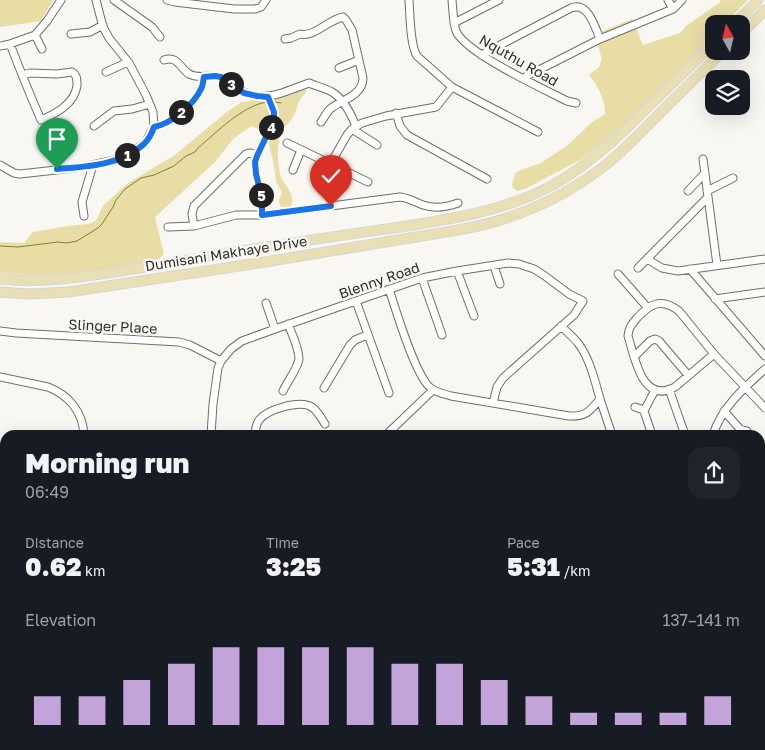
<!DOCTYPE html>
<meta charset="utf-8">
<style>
body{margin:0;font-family:"Golos Text",sans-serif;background:#20242c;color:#f1f3f6;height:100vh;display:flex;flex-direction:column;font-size:19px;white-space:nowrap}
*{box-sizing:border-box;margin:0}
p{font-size:16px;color:#9ea1a6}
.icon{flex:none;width:28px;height:28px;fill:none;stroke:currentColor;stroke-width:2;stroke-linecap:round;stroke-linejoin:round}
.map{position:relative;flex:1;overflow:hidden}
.sheet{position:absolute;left:0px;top:430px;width:765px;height:320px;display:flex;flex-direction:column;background:#171b24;border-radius:15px 15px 0 0;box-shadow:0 5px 20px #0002}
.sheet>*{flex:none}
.needle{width:32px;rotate:352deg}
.controls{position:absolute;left:705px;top:15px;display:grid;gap:10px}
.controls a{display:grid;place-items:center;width:45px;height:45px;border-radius:10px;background:#171b24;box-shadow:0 5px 20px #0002;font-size:25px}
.pin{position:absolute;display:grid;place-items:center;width:42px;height:42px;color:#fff;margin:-51px -21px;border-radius:50% 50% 50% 0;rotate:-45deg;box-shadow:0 0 5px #0007}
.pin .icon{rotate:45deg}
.km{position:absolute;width:25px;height:25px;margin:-12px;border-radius:50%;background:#222;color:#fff;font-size:14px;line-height:25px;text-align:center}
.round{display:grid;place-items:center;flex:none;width:52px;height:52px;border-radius:15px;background:#20242c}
.summary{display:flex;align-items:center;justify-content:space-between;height:85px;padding:0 25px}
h1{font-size:28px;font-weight:800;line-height:38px}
.metrics{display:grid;grid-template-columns:repeat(3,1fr);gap:8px;height:85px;padding:5px 25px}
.metrics div{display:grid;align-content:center}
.metrics b{font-size:25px;font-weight:800}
.metrics small{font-size:14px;font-weight:400}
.metrics p{font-size:14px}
.chart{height:140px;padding:10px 25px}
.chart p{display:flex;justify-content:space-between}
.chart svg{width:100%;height:90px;margin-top:5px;stroke:#c2a4da;stroke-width:6}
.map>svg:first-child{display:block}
</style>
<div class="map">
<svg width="765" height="750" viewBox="0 0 765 750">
<rect width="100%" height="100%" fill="#f8f7f1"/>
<path fill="#e8dda5" d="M 0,0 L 53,0 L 41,21 L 0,27 Z
M 721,0 L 748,0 L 724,24 L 714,24 L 714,34 L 641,109 L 611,136 L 580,160 L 525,189 L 517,191 L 513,188 L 512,184 L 516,172 L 541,163 L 568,145 L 591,123 L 605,114 C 605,99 598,86 589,75 L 599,67 L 602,59 L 595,36 L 603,31 L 632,19 L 643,45 L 680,33 L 686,26 L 719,3 Z
M 303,89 L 306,90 L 306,93 C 296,101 298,111 291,120 C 288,124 284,127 282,132 C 276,143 277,168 282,179 C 288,190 295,194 291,207 L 286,208 L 280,206 L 279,200 L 282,192 L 276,182 L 274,165 L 266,132 L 251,126 L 233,139 L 215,162 L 155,217 L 164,254 L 159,259 C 106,268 54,280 0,273 L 0,242 L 24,243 L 33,232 L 68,226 L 88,224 L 96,221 L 103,206 L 128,183 L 175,155 L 228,111 L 242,102 L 282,97 L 291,95 Z"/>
<path fill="#ccb95a" d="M 765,440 L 765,556 L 760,553 L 760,442 Z
M 5,590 L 5,721 L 0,720 L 0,591 Z"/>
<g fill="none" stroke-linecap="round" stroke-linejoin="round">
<path stroke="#887b36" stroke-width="1" d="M 274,102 L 281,103
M 0,246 L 18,247 L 58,242 L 67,243 L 77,241 L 98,228 L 102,224 L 113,207 L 116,200 L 125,189 L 141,178 L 154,175 L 174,166 L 186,156 L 195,152 L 198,148 C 217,132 241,107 266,102
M 760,462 L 765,464"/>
<g stroke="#6f6e69" stroke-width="9">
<path id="minor" d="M 114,0 L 152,27 L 160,37
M 167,0 L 175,2 L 234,9 L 255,9 L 261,7 L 266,0
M 409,0 C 410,14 410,45 417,56 L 452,87 L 538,132
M 452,0 C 453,10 453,22 456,31 C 465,53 544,89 567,101 L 576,103
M 668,0 L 673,9
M 454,23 L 499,0
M 71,34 L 90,32 L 103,25
M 35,35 L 47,21 L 61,0
M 285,39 L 291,38 L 300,34 C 313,38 328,20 343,17 L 346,20 L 352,30 L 363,78 C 363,96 341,100 330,109 C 326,113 324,118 321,122
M 10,44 C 20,70 30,95 41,120 C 57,113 74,104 77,86 C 77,79 77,75 72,72 L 57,74 L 30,73 L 22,75
M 0,46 L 10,44 L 35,35 L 42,49
M 481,55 L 571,8 C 588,1 595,27 600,39
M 164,60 C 177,55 180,68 189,74 C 200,80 212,73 223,78 C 236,85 240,94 257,96 C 272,98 284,92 298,87
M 339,68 L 359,60
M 106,72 L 128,62
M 523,78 L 600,39 L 673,9 L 682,0
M 293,89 L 309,83 C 316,86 325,88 332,92 C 344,99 351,114 356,126
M 396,113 L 400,126 L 407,135 L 487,179
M 94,126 L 114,111 L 132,109 L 150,104
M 154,127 C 171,124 194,104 201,89 C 203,86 203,81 204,77
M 352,129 L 377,145
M 287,143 L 368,182
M 703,159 L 717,265
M 0,165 L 14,173 L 20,174 L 83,167 L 115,160 L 131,153 L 145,143 L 154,127 L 153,112 L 146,95 L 129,63 L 109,38 L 103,27 L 96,0
M 293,170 L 301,150
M 688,191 L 705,173
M 707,191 L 733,178
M 331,206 L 328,182 L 329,170 L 335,156 L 347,135 L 352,129 L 362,123 L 386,116 L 436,107 L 452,87
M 262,215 L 262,198 L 256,174 L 255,162 L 257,156 L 274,120 L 274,112 L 268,97
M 84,216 L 82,202 L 93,165
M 194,226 L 192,214 L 194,206 L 246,154 L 251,153 L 257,156
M 168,227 L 194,226 L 236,215 L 262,215 L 400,197 C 409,198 415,202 423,205 C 435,209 447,207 458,203
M 647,259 L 662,268 L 678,271 L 765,259
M 494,266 L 500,284
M 638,268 L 708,197
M 690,269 L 765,356
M 457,271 L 474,316
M 618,274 L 647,307
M 422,278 L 442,335
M 389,289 C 396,310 416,379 432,389 C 438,393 445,394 451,396 L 569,416 C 586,417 590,411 600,399 C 595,381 590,359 578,343 C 573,337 567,332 561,326
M 715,299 L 765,292
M 356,301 L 389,393
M 266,303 L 275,329
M 0,331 L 16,333 L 179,342 L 190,345 L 221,361
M 714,354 L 675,387 C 642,405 635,358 628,336 C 628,329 632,324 637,318 C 650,304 661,297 679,311 L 714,354 L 765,408
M 634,357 L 650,341 L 655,339 L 659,341 L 688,375
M 0,377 L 48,387 C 69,395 83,412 84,435
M 324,388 L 350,345 L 355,340 L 367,335
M 669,389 L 684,432
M 283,391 C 287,382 298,368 299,359 C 299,348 292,334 288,324
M 600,399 L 612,435
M 635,407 L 644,410
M 724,411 L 740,429 L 747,431
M 211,435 L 213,404 L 218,368 L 221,361 L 231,349 L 242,341 L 275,329 L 422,278 L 457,271 L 508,263 L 519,264 L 534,269 L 545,276 L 569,294 L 583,301 L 574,315 L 503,378 L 497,387 L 493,403
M 255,435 C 255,430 256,425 259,420 C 268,409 297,401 310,406 C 317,409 321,418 325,424
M 386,435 L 433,390
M 652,435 L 644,411 L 655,390
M 713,435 C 721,408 744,388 765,369
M 0,518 L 5,510
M 760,565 L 765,568
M 0,578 L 5,577
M 760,632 L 765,634
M 41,745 L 42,750
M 175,745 L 177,750
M 231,745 L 232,750
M 272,745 L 287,750
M 541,745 L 542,750
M 597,745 L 598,750
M 640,745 L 644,750
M 149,750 L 149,749
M 323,750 L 333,745"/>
</g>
<g stroke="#d5d5d5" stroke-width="11">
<path id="major" d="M 734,24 L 758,0
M 741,34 L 765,10
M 0,279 C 41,284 80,277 121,271 C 167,264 213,255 260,248 C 308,240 358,233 407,226 C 457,218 507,210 553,185 C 590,164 619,136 649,106 C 671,85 692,64 714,43
M 0,292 L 29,294 L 69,292 L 265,262 L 458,230 C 511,221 560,200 603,167 C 621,153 637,136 653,120 C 676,97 700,74 723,51"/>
</g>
<use href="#minor" stroke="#fff" stroke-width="7"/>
<use href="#major" stroke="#e8e0b4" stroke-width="9"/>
</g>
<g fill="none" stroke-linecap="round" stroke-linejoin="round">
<g stroke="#fff" stroke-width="10">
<path id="route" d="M 57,169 C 86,167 122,165 144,144 C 149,139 152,133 154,127 C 171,124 194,104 201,89 C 203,86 203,81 204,77 L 215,76 L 221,77 L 244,93 L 257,96 L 268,97 L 274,112 L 274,120 L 257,156 L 255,162 L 256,174 L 262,198 L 262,215 L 331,206"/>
</g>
<use href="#route" stroke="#1a73e8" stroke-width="6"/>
</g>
<g text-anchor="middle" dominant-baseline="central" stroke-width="5" stroke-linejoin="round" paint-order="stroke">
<g font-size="14" fill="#2e2d2b" stroke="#f8f7f1">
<text transform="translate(519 60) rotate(30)">Nquthu Road</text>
<text transform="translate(226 253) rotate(-9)">Dumisani Makhaye Drive</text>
<text transform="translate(379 280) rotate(-19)">Blenny Road</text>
<text transform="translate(113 326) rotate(3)">Slinger Place</text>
</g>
</g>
</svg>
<div class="controls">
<a><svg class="needle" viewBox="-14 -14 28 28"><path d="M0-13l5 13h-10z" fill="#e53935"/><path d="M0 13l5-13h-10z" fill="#9ea1a6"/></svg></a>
<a><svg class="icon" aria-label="layers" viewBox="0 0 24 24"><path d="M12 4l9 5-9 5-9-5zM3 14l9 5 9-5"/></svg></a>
</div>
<div class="pin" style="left:57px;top:169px;background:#1e9e55"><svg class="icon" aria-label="arrive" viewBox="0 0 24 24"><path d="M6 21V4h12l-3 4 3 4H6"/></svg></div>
<div class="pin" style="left:331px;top:206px;background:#d93025"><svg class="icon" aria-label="check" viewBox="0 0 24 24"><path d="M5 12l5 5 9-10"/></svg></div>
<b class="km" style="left:127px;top:155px">1</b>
<b class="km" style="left:181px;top:112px">2</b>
<b class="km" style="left:231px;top:84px">3</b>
<b class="km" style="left:271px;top:127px">4</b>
<b class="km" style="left:261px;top:195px">5</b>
<section class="sheet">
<div class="summary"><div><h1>Morning run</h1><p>06:49</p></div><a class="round"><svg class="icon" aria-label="share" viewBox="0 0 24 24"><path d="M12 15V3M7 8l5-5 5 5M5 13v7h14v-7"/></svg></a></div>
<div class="metrics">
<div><p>Distance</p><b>0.62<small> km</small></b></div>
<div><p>Time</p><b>3:25</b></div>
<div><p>Pace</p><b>5:31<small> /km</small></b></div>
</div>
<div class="chart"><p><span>Elevation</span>137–141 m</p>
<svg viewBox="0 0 160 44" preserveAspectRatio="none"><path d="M5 44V30M15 44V30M25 44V22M35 44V14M45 44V6M55 44V6M65 44V6M75 44V6M85 44V14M95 44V14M105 44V22M115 44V30M125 44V38M135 44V38M145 44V38M155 44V30"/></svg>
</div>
</section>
</div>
